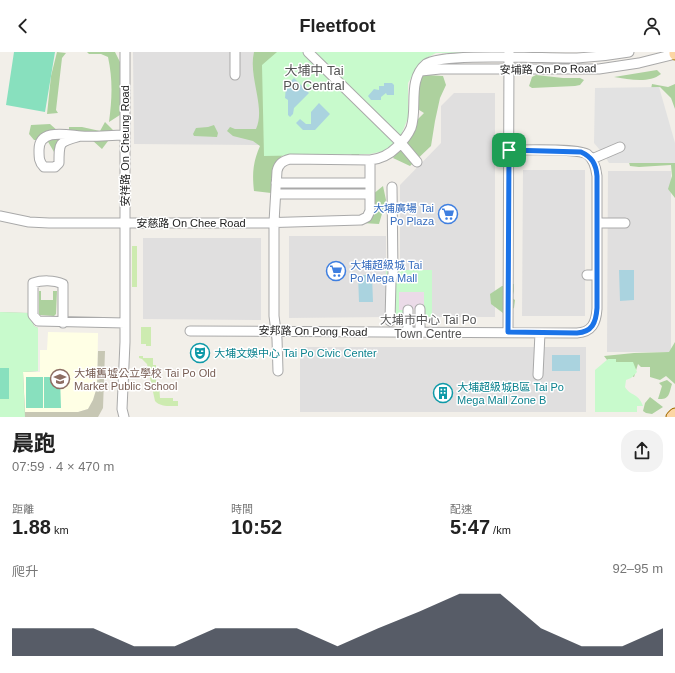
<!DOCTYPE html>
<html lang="zh-TW">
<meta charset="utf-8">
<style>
body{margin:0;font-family:Arial,"Noto Sans TC",sans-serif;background:#f2f2f2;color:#222;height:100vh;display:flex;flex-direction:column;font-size:15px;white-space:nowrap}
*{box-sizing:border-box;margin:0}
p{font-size:13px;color:#767676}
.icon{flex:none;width:22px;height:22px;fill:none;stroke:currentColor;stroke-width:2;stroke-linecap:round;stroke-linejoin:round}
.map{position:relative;height:365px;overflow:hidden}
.drawer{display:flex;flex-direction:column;background:#fff;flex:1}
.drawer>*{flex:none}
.pin{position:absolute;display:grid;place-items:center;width:34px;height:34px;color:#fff;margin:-17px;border-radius:8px;box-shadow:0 2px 6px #0006}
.round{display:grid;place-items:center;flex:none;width:42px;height:42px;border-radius:16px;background:#f2f2f2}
.summary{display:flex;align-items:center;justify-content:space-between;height:68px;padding:0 12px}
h1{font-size:22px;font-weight:700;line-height:30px}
.figures{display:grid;grid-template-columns:repeat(3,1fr);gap:6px;height:68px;padding:4px 12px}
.figures div{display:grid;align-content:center}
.figures b{font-size:20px;font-weight:700}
.figures small{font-size:11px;font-weight:400}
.figures p{font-size:11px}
.chart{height:112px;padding:8px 12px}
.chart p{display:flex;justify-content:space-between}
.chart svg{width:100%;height:72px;margin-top:4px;fill:#111827;opacity:.7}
header{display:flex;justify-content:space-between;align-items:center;height:52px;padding:0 12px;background:#fff;font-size:18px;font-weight:700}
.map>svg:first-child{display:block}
</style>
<header><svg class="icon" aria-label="back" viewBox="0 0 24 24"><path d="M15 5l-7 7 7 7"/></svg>Fleetfoot<svg class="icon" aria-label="person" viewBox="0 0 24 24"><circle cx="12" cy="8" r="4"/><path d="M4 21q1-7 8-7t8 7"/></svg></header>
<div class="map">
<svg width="675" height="365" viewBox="0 0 675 365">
<rect width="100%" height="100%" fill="#f2efe9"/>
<path fill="#e0dfdf" d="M 133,0 L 273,0 L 261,93 L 134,92 Z
M 454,41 L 495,41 L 495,265 L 432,265 L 432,218 L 400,218 L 400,133 L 441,91 L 441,54 Z
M 523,118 L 585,118 L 585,264 L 522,264 Z
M 608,119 L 671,119 L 671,300 L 607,300 Z
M 289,184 L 386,184 L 386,265 L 289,266 Z
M 143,186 L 261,186 L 261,268 L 143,267 Z
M 300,295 L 586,295 L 586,360 L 300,360 Z"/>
<path fill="#ebdbe8" d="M 399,240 L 424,240 L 424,257 L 399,258 Z"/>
<path fill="#ffffe5" d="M 48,280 L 98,281 L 97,335 L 93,348 L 88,357 L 78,360 L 25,360 L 23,320 L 40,320 L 40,298 L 47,298 Z"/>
<path fill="#c7c7b4" d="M 0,260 L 29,261 L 34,274 L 38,276 L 38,319 L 23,320 L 25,360 L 78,360 L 88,357 L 93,348 L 97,335 L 98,299 L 105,299 L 103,356 L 98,365 L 0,365 Z"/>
<path fill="#cdebb0" d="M 132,194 L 137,194 L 137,235 L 132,235 Z
M 141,275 L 151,275 L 151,294 L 146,294 L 146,292 L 141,292 Z
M 139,304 L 143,304 L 143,306 L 153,306 L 153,313 L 156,313 L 156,332 L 159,333 L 160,346 L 173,346 L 173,349 L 178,349 L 178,354 C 170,354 160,355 155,349 L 147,312 L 142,307 L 139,306 Z"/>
<path fill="#add19e" d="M 57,0 L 66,1 L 62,6 L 56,58 L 58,61 L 47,62 L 51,24 Z
M 87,0 L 115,0 L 120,10 L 128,17 L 123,61 L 109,70 C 112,47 113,28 108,5 L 101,2 L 89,2 Z
M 254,0 L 298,0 L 361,99 L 359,103 L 352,103 L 349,100 L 327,104 L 284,102 L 274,112 L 274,126 L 271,126 L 271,141 L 254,139 C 252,121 253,110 260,94 L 253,89 L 233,84 L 227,79 L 230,75 L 235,77 L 256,77 C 266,55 248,25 254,0 Z
M 657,18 L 661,22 C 648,32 629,27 614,25 Z
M 427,23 L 443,24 L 446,33 L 440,46 L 435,69 L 431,94 L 410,114 L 393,106 L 413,80 L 417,68 L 424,61 L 416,56 L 419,40 L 419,25 Z
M 536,23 L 563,26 L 580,26 L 584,28 L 580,33 L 575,34 L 532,36 L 529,34 L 532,25 Z
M 652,32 L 668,35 L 675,32 L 675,57 L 671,46 L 660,35 L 651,37 Z
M 105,70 L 115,80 L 97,87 L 108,89 L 102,97 L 92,88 L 69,85 L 69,75 L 82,75 L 100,79 Z
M 50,72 L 59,80 L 64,97 L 54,100 L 47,88 L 34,88 L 29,82 L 31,73 Z
M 214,73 L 218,81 L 217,85 L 194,84 L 193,82 L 196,76 L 208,75 Z
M 675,102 L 675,146 L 668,137 L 672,124 L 671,113 L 639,115 L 630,114 L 628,107 Z
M 383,134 L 386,148 L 379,172 L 362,171 L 367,147 Z
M 514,232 L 514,239 L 512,246 L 515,248 L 514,256 L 503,261 L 491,252 L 490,242 L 502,234 Z
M 39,239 L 41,239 L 41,248 L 53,248 L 53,239 L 57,239 L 56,262 L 54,264 L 40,263 L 39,262 Z
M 675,290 L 675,332 L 666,324 L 660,328 L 650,325 L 650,315 L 641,315 L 638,312 L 634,325 L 611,313 L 604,304 L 634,301 L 669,300 Z
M 667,328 L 672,332 C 669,341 670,348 658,347 L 662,334 L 659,331 Z
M 650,345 L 663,355 L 652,362 L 646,361 L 643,359 L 645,351 Z"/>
<path fill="#c8facc" d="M 277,0 L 501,0 L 436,1 L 421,9 L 408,31 L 408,66 L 401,83 L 393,92 L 384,99 L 370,102 L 264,104 L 262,13 Z
M 386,218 L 432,218 L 432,265 L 424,265 L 424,240 L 399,240 L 399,258 L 405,258 L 405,265 L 386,265 Z
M 0,260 L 29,261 L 34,274 L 38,276 L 38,319 L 23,320 L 25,365 L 0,365 Z
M 608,307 L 616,307 L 616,310 L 633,310 L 637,320 L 631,326 L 626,328 L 625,335 C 631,345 638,340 643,354 L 637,354 L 637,360 L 595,360 L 595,318 Z"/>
<path fill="#88e0be" d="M 14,0 L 55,0 L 45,60 L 6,53 Z
M 0,316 L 9,316 L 9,347 L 0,347 Z
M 26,325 L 43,325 L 43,356 L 26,356 Z
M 44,325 L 60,325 L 61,356 L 44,356 Z"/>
<path fill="#e2e2e2" d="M 659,35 L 675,91 L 675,111 L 609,111 L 605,104 L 594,91 L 595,36 Z"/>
<path fill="#aad3df" d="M 294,26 L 309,41 L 294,56 L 293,62 L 290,65 L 288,63 L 288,48 L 285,46 L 286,34 Z
M 384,31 L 392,31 L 394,33 L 394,43 L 387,43 L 386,41 L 381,45 L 381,48 L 371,48 L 368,44 L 374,37 L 379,38 L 379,34 L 384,34 Z
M 319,51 L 330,62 L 315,78 L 303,78 L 296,71 L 300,67 L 306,72 L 311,72 L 311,60 Z
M 619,218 L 634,218 L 634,248 L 620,249 Z
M 358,223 L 372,223 L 373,250 L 359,250 Z
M 552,303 L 580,303 L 580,319 L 552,319 Z"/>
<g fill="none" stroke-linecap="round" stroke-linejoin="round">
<g stroke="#a9a9a9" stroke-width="11">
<path id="minor" d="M 308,0 L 401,91 L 417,110
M 421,19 L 440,17 L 599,17 L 639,11 L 675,2
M 235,23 L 235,0
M 81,84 C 59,90 59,89 59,111 L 55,115 L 44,115 C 39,110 39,106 39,98 C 39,76 67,83 81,84 C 95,85 110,83 124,83
M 592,107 L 620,95
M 276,131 L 370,131
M 276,142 L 370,142
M 0,164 L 29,170 L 49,171 L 258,171 L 361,168 L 367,165 L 370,159 L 370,108
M 598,171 L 625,171
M 587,223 L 597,223
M 408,258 L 408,280
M 390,269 L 391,229 L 393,222 L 392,135
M 63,271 L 63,232 C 54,228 42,228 33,231 L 33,263 L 38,269 L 125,271
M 190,279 L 577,281 C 592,280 596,271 597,257 L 597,124 C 596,116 594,107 587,102 C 576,96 524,98 509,98
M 420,280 L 420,257
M 508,280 L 509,0
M 278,319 L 277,287 L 274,264 L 274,170 L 277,119 C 279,111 283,109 290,107 L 370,108 C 381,107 389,103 397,95 C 402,90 408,83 411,76 C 418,56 407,28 426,12 C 443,0 550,7 577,6 C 595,5 612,3 629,0
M 538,323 L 540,281
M 124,365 L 122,357 L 125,290 L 125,0"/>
</g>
<g stroke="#a06b00" stroke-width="13">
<path id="major" d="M 675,0 L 675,2
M 672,365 L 675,362"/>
</g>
<use href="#minor" stroke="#fff" stroke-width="9"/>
<use href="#major" stroke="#fcd6a4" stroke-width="11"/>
</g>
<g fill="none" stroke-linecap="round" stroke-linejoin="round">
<g stroke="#fff" stroke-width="8">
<path id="route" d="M 509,98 L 581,100 C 592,105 596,112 597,124 L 597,256 C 596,271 592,280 577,281 L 508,280 Z"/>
</g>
<use href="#route" stroke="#1a73e8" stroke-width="5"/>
</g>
<defs>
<g id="supermarket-ring" transform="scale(1)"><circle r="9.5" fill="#fff" stroke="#3f7fe0" stroke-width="1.5"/><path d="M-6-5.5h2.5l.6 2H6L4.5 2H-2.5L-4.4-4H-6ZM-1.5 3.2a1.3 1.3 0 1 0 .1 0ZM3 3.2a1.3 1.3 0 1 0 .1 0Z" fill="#3f7fe0"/></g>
<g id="theatre-ring" transform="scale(1)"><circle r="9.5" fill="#fff" stroke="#0f9aa8" stroke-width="1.5"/><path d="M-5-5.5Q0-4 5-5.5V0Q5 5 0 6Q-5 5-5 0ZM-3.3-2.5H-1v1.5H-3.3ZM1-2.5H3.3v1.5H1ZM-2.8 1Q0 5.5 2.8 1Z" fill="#0f9aa8"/></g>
<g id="school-ring" transform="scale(1)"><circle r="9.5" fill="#fff" stroke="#8d6e63" stroke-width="1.5"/><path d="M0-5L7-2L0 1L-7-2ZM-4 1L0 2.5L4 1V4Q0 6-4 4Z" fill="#8d6e63"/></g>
<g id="building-ring" transform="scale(1)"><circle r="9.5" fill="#fff" stroke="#0f9aa8" stroke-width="1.5"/><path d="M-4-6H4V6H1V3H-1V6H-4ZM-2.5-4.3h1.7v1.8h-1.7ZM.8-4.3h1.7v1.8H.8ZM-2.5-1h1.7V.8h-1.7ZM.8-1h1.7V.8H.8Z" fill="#0f9aa8"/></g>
</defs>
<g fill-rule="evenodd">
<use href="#supermarket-ring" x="448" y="162"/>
<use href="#supermarket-ring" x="336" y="219"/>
<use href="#theatre-ring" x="200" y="301"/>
<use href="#school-ring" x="60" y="327"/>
<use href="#building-ring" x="443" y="341"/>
</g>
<g text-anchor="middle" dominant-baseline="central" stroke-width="3" stroke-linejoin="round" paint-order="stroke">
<g font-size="11" fill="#222" stroke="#fff">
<text transform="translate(548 17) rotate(-1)">安埔路 On Po Road</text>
<text transform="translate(125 94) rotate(-90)">安祥路 On Cheung Road</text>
<text x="191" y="171">安慈路 On Chee Road</text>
<text transform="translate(313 279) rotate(1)">安邦路 On Pong Road</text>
</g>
<g font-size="11" fill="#366cbe" stroke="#fff" text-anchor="end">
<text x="434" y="156">大埔廣場 Tai<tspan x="434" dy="13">Po Plaza</tspan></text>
<text x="350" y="213" text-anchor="start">大埔超級城 Tai<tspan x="350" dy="13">Po Mega Mall</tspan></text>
</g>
<g font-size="11" fill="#0d838f" stroke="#fff" text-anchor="start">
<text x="214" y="301">大埔文娛中心 Tai Po Civic Center</text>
<text x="457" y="335">大埔超級城B區 Tai Po<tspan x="457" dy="13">Mega Mall Zone B</tspan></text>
</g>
<g font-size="11" fill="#785e54" stroke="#fff" text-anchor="start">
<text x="74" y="321">大埔舊墟公立學校 Tai Po Old<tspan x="74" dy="13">Market Public School</tspan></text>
</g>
<g font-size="12" fill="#555" stroke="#fff">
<text x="428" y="268">大埔市中心 Tai Po<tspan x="428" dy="14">Town Centre</tspan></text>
</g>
<g font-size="13" fill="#555" stroke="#fff">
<text x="314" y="18">大埔中 Tai<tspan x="314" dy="15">Po Central</tspan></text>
</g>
</g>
</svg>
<div class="pin" style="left:509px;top:98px;background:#1e9e55"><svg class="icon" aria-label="arrive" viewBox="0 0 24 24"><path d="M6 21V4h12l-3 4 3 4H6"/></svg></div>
</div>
<section class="drawer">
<div class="summary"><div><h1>晨跑</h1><p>07:59 · 4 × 470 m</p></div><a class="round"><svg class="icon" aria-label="share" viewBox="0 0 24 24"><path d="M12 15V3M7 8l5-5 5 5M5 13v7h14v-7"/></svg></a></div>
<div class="figures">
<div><p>距離</p><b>1.88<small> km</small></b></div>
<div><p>時間</p><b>10:52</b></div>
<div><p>配速</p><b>5:47<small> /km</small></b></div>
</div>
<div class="chart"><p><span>爬升</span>92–95 m</p>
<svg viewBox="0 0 160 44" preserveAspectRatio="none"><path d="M0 44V27L10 27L20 27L30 38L40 38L50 27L60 27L70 27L80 38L90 27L100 17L110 6L120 6L130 27L140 38L150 38L160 27V44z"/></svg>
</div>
</section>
